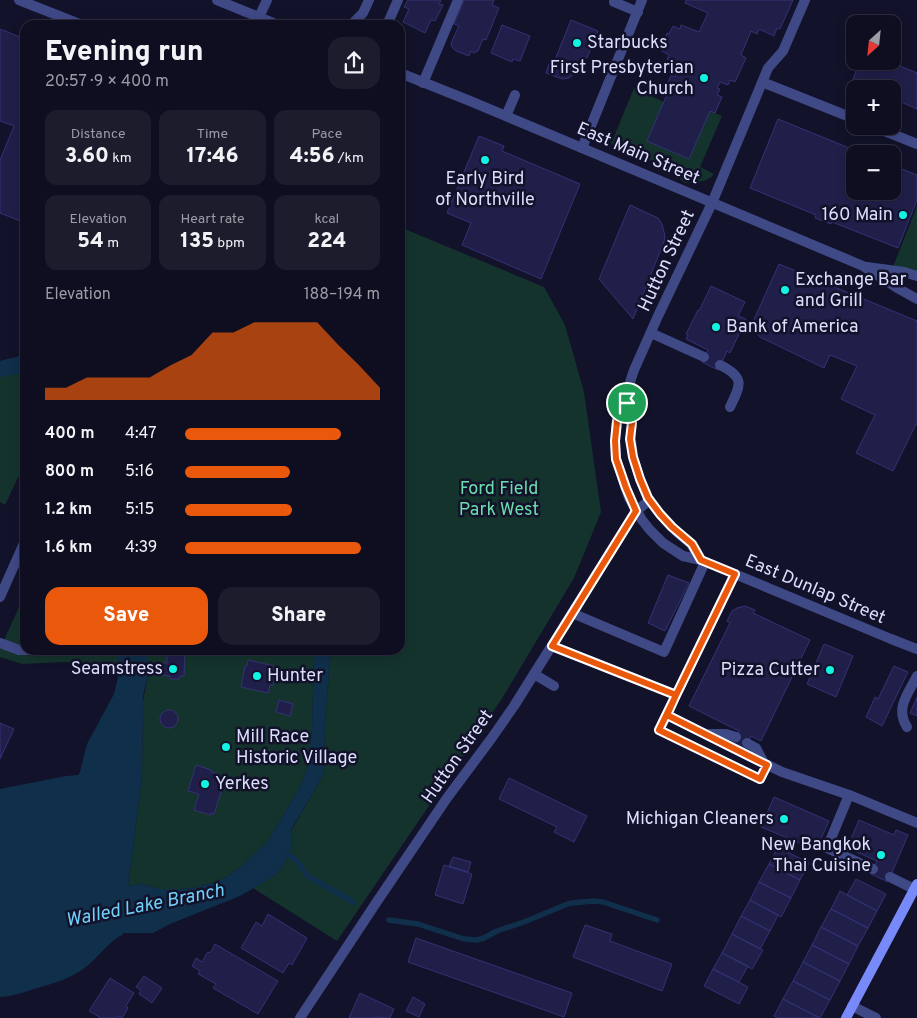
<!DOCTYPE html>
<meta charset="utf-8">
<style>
body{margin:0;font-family:Overpass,sans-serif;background:#1c1c2d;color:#f1f3f6;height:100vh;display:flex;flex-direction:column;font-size:19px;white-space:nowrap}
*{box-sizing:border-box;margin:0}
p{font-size:16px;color:#9b9ca5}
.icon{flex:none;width:28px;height:28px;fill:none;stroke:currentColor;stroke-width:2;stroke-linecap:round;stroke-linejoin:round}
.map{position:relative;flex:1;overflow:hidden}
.side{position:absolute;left:20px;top:20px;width:385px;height:635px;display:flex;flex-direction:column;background:#0e0e20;border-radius:15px;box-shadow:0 2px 12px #0003,0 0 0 1px #2e2e3e}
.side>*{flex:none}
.needle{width:32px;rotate:207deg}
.buttons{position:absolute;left:846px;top:15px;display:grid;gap:10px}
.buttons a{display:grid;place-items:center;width:55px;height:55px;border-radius:10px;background:#0e0e20;box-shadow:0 2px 12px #0003,0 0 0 1px #2e2e3e;font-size:25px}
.pin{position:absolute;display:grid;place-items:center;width:42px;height:42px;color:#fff;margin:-21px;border:2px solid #fff;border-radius:50%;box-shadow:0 1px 5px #0007}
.round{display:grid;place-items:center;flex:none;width:52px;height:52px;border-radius:15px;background:#1c1c2d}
.summary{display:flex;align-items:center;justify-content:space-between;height:85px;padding:0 25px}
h1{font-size:28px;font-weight:800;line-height:38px}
.stats{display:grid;grid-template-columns:repeat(3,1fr);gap:8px;height:85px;padding:5px 25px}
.stats div{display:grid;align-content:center;border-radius:12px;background:#1c1c2d;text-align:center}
.stats b{font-size:21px;font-weight:800}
.stats small{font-size:14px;font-weight:400}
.stats p{font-size:14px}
.chart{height:140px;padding:10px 25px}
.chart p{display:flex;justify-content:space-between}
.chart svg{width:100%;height:90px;margin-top:5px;fill:#ea580c;opacity:.7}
.action{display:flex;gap:10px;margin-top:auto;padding:10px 25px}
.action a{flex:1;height:58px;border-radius:15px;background:#ea580c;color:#fff;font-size:20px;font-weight:800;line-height:58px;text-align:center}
.action a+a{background:#1c1c2d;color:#f1f3f6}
ul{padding:0 25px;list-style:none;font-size:16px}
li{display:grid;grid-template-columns:80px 60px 1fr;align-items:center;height:38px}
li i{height:12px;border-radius:6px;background:#ea580c}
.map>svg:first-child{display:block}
</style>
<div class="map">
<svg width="917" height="1018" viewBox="0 0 917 1018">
<rect width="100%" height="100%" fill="#12122a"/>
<path fill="#15332d" d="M 634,88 L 664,102 L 648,141 L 689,159 L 710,111 L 722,116 L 700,167 L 714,174 C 707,183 695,182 685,183 L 679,178 L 678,172 L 611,144 Z
M 917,206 L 917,273 L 893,267 Z
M 400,227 L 544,287 L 565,325 L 584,392 L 601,512 L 574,578 L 503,697 L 337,941 L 253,888 L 276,875 L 283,866 L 292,846 L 291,831 L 322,777 L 324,772 L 325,719 L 331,650 L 400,650 Z
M 25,355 L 25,463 L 5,505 L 0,502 L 0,361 Z
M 25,594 L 25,650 L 315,650 L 314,659 L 312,729 L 308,765 L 302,783 L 273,833 L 267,842 L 243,865 L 228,876 L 216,882 L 193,888 L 180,889 L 160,889 L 143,884 L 128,886 L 142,776 L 143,701 L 149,670 L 119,666 L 65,662 L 22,664 L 0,657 L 0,649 Z"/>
<path fill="#102f4b" d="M 25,355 L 25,373 L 0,377 L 0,361 Z
M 116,650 L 146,650 L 149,670 L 143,696 L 142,776 L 128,886 L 143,884 L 160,889 L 180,889 L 193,888 L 216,882 L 228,876 L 243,865 L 267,842 L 273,833 L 302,783 L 308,765 L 312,729 L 314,659 L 315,650 L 331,650 L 325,719 L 324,772 L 322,777 L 291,830 L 292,846 L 283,866 L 276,875 L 240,896 L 170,924 L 153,933 L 123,933 L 122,935 C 108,942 99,957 87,966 C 73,978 52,984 34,989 C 22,993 13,996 0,997 L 0,789 L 66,776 L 78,775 L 80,772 L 87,744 L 114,694 L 118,677 L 119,666 Z"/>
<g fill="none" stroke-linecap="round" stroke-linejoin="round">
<path stroke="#102f4b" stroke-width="5.5" d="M 283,851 L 297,861 L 308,876 L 353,902
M 389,920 L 418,924 L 464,939 L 477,940 L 484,938 L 497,931 L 524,922 L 565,905 L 571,903 L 594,901 L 603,902 L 657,920"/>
</g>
<path fill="#201f4a" stroke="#343275" d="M 408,0 L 441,0 L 439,4 L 443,5 L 435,21 L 431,20 L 425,33 L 403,22 L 409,9 L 404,7 Z
M 464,0 L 494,0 L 492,5 L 499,8 L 486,40 L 483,39 L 478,51 L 474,53 L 471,51 L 469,56 L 456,51 L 452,47 L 451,43 L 459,26 L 454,24 Z
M 686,0 L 793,0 L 780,29 L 777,28 L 774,36 L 759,29 L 757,34 L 751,31 L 741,55 L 746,58 L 735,82 L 730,80 L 728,85 L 720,82 L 717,88 L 720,89 L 717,95 L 722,97 L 715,113 L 710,111 L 689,159 L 647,141 L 668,92 L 665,91 L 671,75 L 675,77 L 680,65 L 667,59 L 669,55 L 662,51 L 665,44 L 663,43 L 667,33 L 669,34 L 673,26 L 680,29 L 681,25 L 699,32 L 708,13 L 685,3 Z
M 571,20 L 598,31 L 587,58 L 582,56 L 575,73 L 569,78 L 562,79 L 546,73 L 550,61 L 554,62 Z
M 502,25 L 530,36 L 520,61 L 513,59 L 512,62 L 491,53 Z
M 0,29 L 25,39 L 25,223 L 0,213 L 0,160 L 14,126 L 0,121 Z
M 860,61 L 888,61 L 917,73 L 917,109 L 892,98 L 892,89 L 869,89 L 852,82 Z
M 778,119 L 864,154 L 855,154 L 855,191 L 892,191 L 892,165 L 917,175 L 917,200 L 898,248 L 832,222 L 831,224 L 815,218 L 816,215 L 750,188 Z
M 479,136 L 504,146 L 502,151 L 580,184 L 541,279 L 462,245 L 471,223 L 447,213 Z
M 630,205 L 658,218 L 662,224 L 665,236 L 664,242 L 633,319 L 599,279 Z
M 779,264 L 917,321 L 917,425 L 916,424 L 893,471 L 856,453 L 875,415 L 841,399 L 857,366 L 830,355 L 824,368 L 760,337 L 751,326 Z
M 711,286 L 745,302 L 738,316 L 746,319 L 730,353 L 727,351 L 718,370 L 702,362 L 708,350 L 686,339 L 688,335 L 686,334 L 698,310 L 699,311 Z
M 668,575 L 689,583 L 665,631 L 648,623 Z
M 745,606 L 755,610 L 753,613 L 810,640 L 761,741 L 751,736 L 745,749 L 733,743 L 739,731 L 689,706 L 730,623 L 727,621 L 732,611 L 737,608 Z
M 824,644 L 853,656 L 836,697 L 807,684 Z
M 167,650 L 185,650 L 184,676 L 180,676 L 179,679 L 170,679 L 170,676 L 161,675 L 162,663 L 167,663 Z
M 248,660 L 274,666 L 270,680 L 274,683 L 273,685 L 270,685 L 268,693 L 241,687 L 245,666 L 247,666 Z
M 894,666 L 908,672 L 882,726 L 866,717 L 875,697 L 878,699 Z
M 917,697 L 917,716 L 910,713 Z
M 279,700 L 293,704 L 290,716 L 276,712 Z
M160 719a9 9 0 1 1 18 0a9 9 0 1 1-18 0Z
M 0,723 L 14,729 L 0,759 Z
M 196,765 L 211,770 L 211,772 L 219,774 L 218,776 L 223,778 L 219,791 L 221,792 L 214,814 L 211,813 L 211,815 L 194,810 L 199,794 L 188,791 Z
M 509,778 L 587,816 L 574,842 L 554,832 L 557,827 L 499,799 Z
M 774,797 L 829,821 L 816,850 L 761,827 Z
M 859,820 L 894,835 L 896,830 L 908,835 L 888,882 L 871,874 L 877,861 L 847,848 Z
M 778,847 L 809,863 L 800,880 L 769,864 Z
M 453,857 L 471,862 L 468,872 L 449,866 Z
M 769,864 L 800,880 L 791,898 L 759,882 Z
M 444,865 L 472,874 L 463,904 L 435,895 Z
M 856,879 L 886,894 L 877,911 L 847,895 Z
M 759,882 L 791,898 L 781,917 L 750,900 Z
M 840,891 L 877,911 L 868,928 L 831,909 Z
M 750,900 L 778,915 L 770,931 L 741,916 Z
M 831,909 L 868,928 L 858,946 L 821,927 Z
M 268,914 L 307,938 L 292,965 L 289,963 L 283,973 L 241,948 L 256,922 L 262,926 Z
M 741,916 L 770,931 L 760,949 L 732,934 Z
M 585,925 L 612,934 L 610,941 L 672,964 L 662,991 L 573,957 Z
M 821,927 L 858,946 L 849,964 L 812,945 Z
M 732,934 L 763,950 L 752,969 L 722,953 Z
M 416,938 L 572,993 L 564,1017 L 408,962 Z
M 215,944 L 278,981 L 258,1014 L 213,988 L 216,984 L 198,974 L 200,971 L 192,966 L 196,958 L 202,962 L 207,953 L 211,952 Z
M 812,945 L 849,964 L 840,981 L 803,962 Z
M 722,953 L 748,966 L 739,982 L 713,969 Z
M 803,962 L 840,981 L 830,1000 L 793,981 Z
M 713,969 L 748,987 L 739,1004 L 704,986 Z
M 144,976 L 162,988 L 152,1003 L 139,994 L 141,990 L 136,987 Z
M 110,978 L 134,993 L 126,1006 L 128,1008 L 122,1018 L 119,1016 L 118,1018 L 101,1018 L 89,1011 Z
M 793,981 L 830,1000 L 820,1018 L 783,999 Z
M 360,993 L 394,1009 L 390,1018 L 375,1017 L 375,1018 L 349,1018 Z
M 413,997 L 425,1004 L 419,1017 L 406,1011 Z
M 783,999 L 819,1018 L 778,1018 L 774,1016 Z"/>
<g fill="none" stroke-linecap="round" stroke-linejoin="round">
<path stroke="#3f4986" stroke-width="10" d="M 19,0 L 82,25
M 614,2 L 638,12
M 353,25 L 354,22 L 363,13 L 369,0
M 387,25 L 398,0
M 423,83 L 458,0
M 506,116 L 515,95
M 651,333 L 704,357
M 720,365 C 745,377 741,385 730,407
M 735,574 L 659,730 L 760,779 L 767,765
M 572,613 L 664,652 L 705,562
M 0,643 L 19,650 L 29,650
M 552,646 L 676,695
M 534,674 L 554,686
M 667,715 L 782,772 L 852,796 L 917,823
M 907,727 C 895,708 908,694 917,676
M 709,734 L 726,734 L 736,737
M 747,743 L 756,748 L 764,763
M 849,795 L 827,848 L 873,869
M 890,877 L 914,889
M 852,1006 L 876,1018"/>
<path stroke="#3f4986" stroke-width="10" d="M 259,17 L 267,0
M 762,82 L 855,119
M 872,126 L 917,144
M 582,148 L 642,0
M 627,403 L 617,421 L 615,441 L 616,459 L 629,498 L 642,520 L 650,530 L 663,543 L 683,556 L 701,560 L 891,639 L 917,649
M 701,560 L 691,544 L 678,533 L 660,514 L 648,498 L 644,489 L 640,479 L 633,457 L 631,439 L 631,423 L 627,403 L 630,382 L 634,370 L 658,316 L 712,203 L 768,68 L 783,51 L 805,0
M 300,1018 L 376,903 L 447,798 L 491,739 L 514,706 L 636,511 L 650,500"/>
<path stroke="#3f4986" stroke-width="10" d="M 217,0 L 278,25
M 400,73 L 470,101 L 863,266 L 899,289 L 917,299
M 867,267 L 904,272 L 917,276
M 0,597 L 25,541"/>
<path stroke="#788af9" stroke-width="10" d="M 846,1018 L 917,884"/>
</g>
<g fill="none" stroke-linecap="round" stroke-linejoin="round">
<g stroke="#fff" stroke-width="10">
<path id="route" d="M 627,403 L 617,421 L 615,441 L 616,459 L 626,488 L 636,511 L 552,646 L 676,695 L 667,715 L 767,765 L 760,779 L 659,730 L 735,574 L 701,560 L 692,544 L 672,527 L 660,514 L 648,498 L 640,479 L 633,457 L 630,439 L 632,423 L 627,403"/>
</g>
<use href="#route" stroke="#ea580c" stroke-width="6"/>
</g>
<g fill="#11f4e4" stroke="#12122a" stroke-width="2">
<circle cx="577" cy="43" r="5"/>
<circle cx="704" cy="78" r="5"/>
<circle cx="485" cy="160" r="5"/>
<circle cx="903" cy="215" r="5"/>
<circle cx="785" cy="290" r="5"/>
<circle cx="716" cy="327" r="5"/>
<circle cx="173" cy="669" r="5"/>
<circle cx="830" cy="670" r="5"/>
<circle cx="257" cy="676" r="5"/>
<circle cx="226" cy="747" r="5"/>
<circle cx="205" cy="784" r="5"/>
<circle cx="784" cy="819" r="5"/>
<circle cx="881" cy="855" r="5"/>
</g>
<g text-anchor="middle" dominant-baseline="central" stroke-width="5" stroke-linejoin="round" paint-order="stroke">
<g font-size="18" fill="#dcdefd" stroke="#12122a" text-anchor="start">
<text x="587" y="43">Starbucks</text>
<text x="694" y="68" text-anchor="end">First Presbyterian<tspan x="694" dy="21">Church</tspan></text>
<text x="485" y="179" text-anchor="middle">Early Bird<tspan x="485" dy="21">of Northville</tspan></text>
<text x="893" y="215" text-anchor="end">160 Main</text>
<text x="795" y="280">Exchange Bar<tspan x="795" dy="21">and Grill</tspan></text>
<text x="726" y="327">Bank of America</text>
<text x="163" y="669" text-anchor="end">Seamstress</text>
<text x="820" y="670" text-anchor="end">Pizza Cutter</text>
<text x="267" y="676">Hunter</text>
<text x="236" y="737">Mill Race<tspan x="236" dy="21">Historic Village</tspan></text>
<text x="215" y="784">Yerkes</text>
<text x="774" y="819" text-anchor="end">Michigan Cleaners</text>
<text x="871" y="845" text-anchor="end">New Bangkok<tspan x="871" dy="21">Thai Cuisine</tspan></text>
</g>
<g font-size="18" fill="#dcdefd" stroke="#12122a">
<text transform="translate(638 154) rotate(23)">East Main Street</text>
<text transform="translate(667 261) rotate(-65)">Hutton Street</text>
<text transform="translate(815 590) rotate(23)">East Dunlap Street</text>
<text transform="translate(458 757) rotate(-55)">Hutton Street</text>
</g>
<g font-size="18" fill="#6adcac" stroke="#12122a">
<text x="499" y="489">Ford Field<tspan x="499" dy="21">Park West</tspan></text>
</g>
<g font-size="19" font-style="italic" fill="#6fd0f9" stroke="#12122a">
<text transform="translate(145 906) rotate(-11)">Walled Lake Branch</text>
</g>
</g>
</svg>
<div class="buttons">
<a><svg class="needle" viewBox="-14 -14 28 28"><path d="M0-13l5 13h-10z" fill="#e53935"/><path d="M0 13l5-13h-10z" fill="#9b9ca5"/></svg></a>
<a>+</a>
<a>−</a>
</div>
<div class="pin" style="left:627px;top:403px;background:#1e9e55"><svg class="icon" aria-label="arrive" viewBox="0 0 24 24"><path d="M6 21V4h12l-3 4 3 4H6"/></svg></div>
<section class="side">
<div class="summary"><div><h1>Evening run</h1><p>20:57 · 9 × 400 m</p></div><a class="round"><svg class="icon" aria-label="share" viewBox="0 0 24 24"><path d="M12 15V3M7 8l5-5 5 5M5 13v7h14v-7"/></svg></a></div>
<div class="stats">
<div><p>Distance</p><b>3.60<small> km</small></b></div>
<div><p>Time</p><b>17:46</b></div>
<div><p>Pace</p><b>4:56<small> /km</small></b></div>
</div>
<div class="stats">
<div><p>Elevation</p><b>54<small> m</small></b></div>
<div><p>Heart rate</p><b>135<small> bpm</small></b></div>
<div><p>kcal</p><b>224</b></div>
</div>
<div class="chart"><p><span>Elevation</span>188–194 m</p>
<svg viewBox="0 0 160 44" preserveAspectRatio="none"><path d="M0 44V38L10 38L20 33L30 33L40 33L50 33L60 27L70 22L80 11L90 11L100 6L110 6L120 6L130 6L140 17L150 27L160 38V44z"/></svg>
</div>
<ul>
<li><b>400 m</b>4:47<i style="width:80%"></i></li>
<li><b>800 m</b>5:16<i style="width:54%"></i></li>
<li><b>1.2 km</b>5:15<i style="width:55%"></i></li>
<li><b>1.6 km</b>4:39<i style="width:90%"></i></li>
</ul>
<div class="action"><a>Save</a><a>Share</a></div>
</section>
</div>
